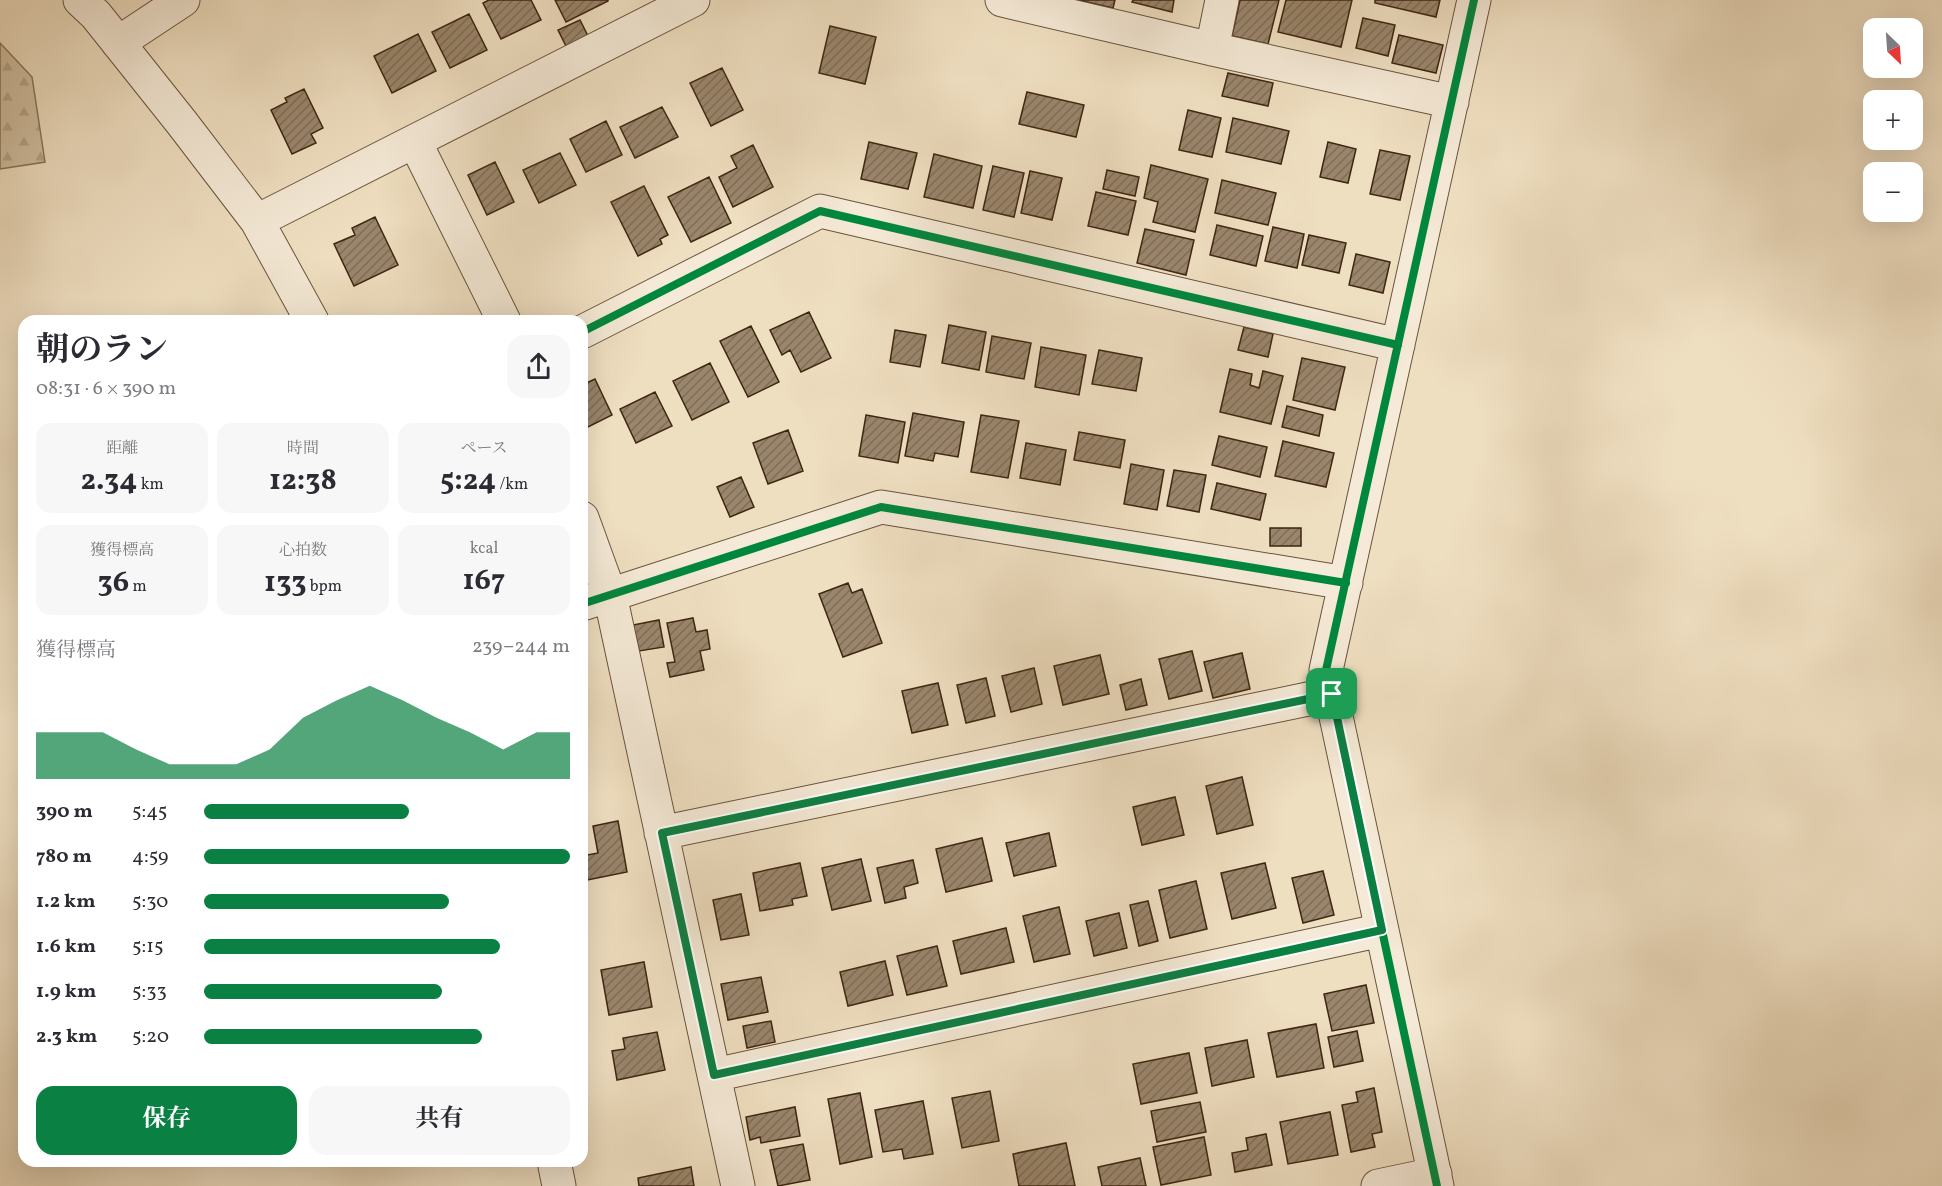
<!DOCTYPE html>
<html lang="ja">
<meta charset="utf-8">
<style>
body{margin:0;font-family:Vollkorn,"Noto Serif JP",serif;background:#f7f7f7;color:#2b2b33;height:100vh;display:flex;flex-direction:column;font-size:22px;white-space:nowrap}
*{box-sizing:border-box;margin:0}
p{font-size:20px;color:#7c7c81}
.icon{flex:none;width:33px;height:33px;fill:none;stroke:currentColor;stroke-width:2;stroke-linecap:round;stroke-linejoin:round}
.map{position:relative;flex:1;overflow:hidden}
.sheet{position:absolute;left:18px;top:315px;width:570px;height:852px;display:flex;flex-direction:column;background:#fff;border-radius:18px;box-shadow:0 6px 24px #0002}
.sheet>*{flex:none}
.needle{width:39px;rotate:155deg}
.fabs{position:absolute;left:1863px;top:18px;display:grid;gap:12px}
.fabs a{display:grid;place-items:center;width:60px;height:60px;border-radius:12px;background:#fff;box-shadow:0 6px 24px #0002;font-size:30px}
.pin{position:absolute;display:grid;place-items:center;width:51px;height:51px;color:#fff;margin:-26px;border-radius:12px;box-shadow:0 3px 9px #0006}
.round{display:grid;place-items:center;flex:none;width:63px;height:63px;border-radius:18px;background:#f7f7f7}
.head{display:flex;align-items:center;justify-content:space-between;height:102px;padding:0 18px}
h1{font-size:33px;font-weight:700;line-height:45px}
.figures{display:grid;grid-template-columns:repeat(3,1fr);gap:9px;height:102px;padding:6px 18px}
.figures div{display:grid;align-content:center;border-radius:15px;background:#f7f7f7;text-align:center}
.figures b{font-size:30px;font-weight:700}
.figures small{font-size:16px;font-weight:400}
.figures p{font-size:16px}
.chart{height:168px;padding:12px 18px}
.chart p{display:flex;justify-content:space-between}
.chart svg{width:100%;height:108px;margin-top:6px;fill:#0b8043;opacity:.7}
.primary-button{display:flex;gap:12px;margin-top:auto;padding:12px 18px}
.primary-button a{flex:1;height:69px;border-radius:18px;background:#0b8043;color:#fff;font-size:24px;font-weight:700;line-height:69px;text-align:center}
.primary-button a+a{background:#f7f7f7;color:#2b2b33}
ul{padding:0 18px;list-style:none;font-size:20px}
li{display:grid;grid-template-columns:96px 72px 1fr;align-items:center;height:45px}
li i{height:15px;border-radius:8px;background:#0b8043}
.map>svg:first-child{display:block}
</style>
<div class="map">
<svg width="1942" height="1186" viewBox="0 0 1942 1186">
<defs>
<pattern id="forest-firs" width="22" height="20" patternUnits="userSpaceOnUse" patternTransform="scale(1.5)"><rect width="22" height="20" fill="#d1c0a3"/><path d="M5 1l3.5 6h-7zM16 11l3.5 6h-7z" fill="#b4a58b"/></pattern>
<pattern id="building-hatch" width="6" height="6" patternUnits="userSpaceOnUse" patternTransform="scale(1.5)"><rect width="6" height="6" fill="#9a866d"/><path d="M-1 1l2-2M0 6l6-6M5 7l2-2" fill="none" stroke="#7f6d58"/></pattern>
</defs>
<rect width="100%" height="100%" fill="#efdfc1"/>
<filter id="stains"><feTurbulence type="fractalNoise" baseFrequency=".00333" numOctaves="4"/><feColorMatrix values="0 0 0 0 .2 0 0 0 0 .09 0 0 0 0 .02 0 0 0 .5 -.17"/></filter>
<radialGradient id="worn" r=".72"><stop offset=".6" stop-color="#630" stop-opacity="0"/><stop offset="1" stop-color="#630" stop-opacity=".3"/></radialGradient>
<path fill="url(#forest-firs)" stroke="#88735a" stroke-width="1.5" d="M 0,43 L 32,77 L 45,162 L 0,169 Z"/>
<path fill="url(#building-hatch)" stroke="#3e2611" stroke-width="1.5" d="M 489,0 L 531,0 L 541,20 L 501,39 L 483,3 Z
M 555,0 L 608,0 L 608,1 L 566,22 Z
M 1078,0 L 1115,0 L 1113,8 Z
M 1133,0 L 1174,0 L 1172,12 L 1132,2 Z
M 1240,0 L 1279,0 L 1268,44 L 1232,36 Z
M 1286,0 L 1352,0 L 1341,47 L 1278,32 Z
M 1375,0 L 1440,0 L 1436,17 L 1375,3 Z
M 469,14 L 487,50 L 450,68 L 432,32 Z
M 1363,18 L 1395,25 L 1388,56 L 1356,48 Z
M 580,20 L 590,40 L 568,50 L 558,30 Z
M 830,26 L 876,37 L 865,84 L 819,73 Z
M 418,34 L 436,71 L 392,93 L 374,56 Z
M 1399,35 L 1443,45 L 1436,73 L 1392,63 Z
M 722,68 L 743,110 L 711,126 L 690,83 Z
M 1228,73 L 1273,83 L 1268,106 L 1222,96 Z
M 304,89 L 323,128 L 311,134 L 316,143 L 292,154 L 271,110 L 287,102 L 285,98 Z
M 1027,92 L 1084,105 L 1076,137 L 1019,124 Z
M 662,107 L 678,137 L 635,158 L 620,127 Z
M 1188,110 L 1221,118 L 1212,157 L 1179,150 Z
M 1233,118 L 1289,131 L 1281,164 L 1226,152 Z
M 606,121 L 622,155 L 586,172 L 570,139 Z
M 869,142 L 917,153 L 908,189 L 861,179 Z
M 1328,142 L 1356,149 L 1348,183 L 1320,177 Z
M 753,145 L 773,187 L 733,207 L 719,177 L 737,168 L 731,156 Z
M 1380,150 L 1410,156 L 1400,200 L 1370,194 Z
M 560,153 L 576,185 L 539,203 L 523,170 Z
M 934,154 L 982,166 L 973,208 L 924,197 Z
M 495,162 L 514,202 L 487,215 L 468,175 Z
M 1151,165 L 1208,179 L 1195,232 L 1153,222 L 1158,202 L 1144,198 Z
M 993,166 L 1024,173 L 1014,217 L 983,210 Z
M 1107,170 L 1139,177 L 1135,196 L 1103,189 Z
M 1030,171 L 1062,178 L 1052,220 L 1021,213 Z
M 709,177 L 731,223 L 691,242 L 668,197 Z
M 1222,180 L 1276,193 L 1268,225 L 1215,213 Z
M 644,186 L 668,235 L 660,239 L 662,244 L 638,256 L 611,202 Z
M 1096,192 L 1136,201 L 1128,235 L 1088,226 Z
M 375,217 L 398,265 L 354,286 L 334,244 L 355,235 L 352,228 Z
M 1217,225 L 1263,236 L 1256,266 L 1210,255 Z
M 1273,227 L 1304,234 L 1297,268 L 1265,261 Z
M 1145,229 L 1194,240 L 1186,275 L 1137,263 Z
M 1309,235 L 1346,243 L 1339,273 L 1302,265 Z
M 1356,254 L 1390,262 L 1383,293 L 1349,285 Z
M 809,312 L 831,358 L 801,372 L 790,350 L 782,355 L 770,330 Z
M 949,325 L 986,332 L 979,370 L 942,363 Z
M 751,326 L 779,382 L 748,397 L 720,341 Z
M 1244,327 L 1273,334 L 1268,357 L 1238,350 Z
M 895,330 L 926,335 L 920,367 L 890,362 Z
M 992,336 L 1031,343 L 1024,379 L 986,372 Z
M 1041,347 L 1086,355 L 1079,395 L 1035,387 Z
M 1099,350 L 1142,358 L 1136,391 L 1092,384 Z
M 1302,358 L 1345,367 L 1335,410 L 1293,400 Z
M 710,363 L 729,402 L 692,420 L 673,381 Z
M 1230,369 L 1252,374 L 1250,385 L 1259,388 L 1263,371 L 1283,376 L 1271,424 L 1220,412 Z
M 595,379 L 612,415 L 584,429 L 582,424 L 582,385 Z
M 655,392 L 672,426 L 636,443 L 620,409 Z
M 1287,406 L 1323,415 L 1319,436 L 1282,427 Z
M 913,413 L 964,422 L 958,457 L 935,453 L 933,461 L 905,456 Z
M 866,415 L 905,422 L 898,463 L 859,456 Z
M 981,415 L 1019,421 L 1008,478 L 971,472 Z
M 788,430 L 803,471 L 768,484 L 753,443 Z
M 1079,432 L 1125,440 L 1120,468 L 1074,460 Z
M 1219,436 L 1267,447 L 1260,477 L 1212,465 Z
M 1283,441 L 1334,453 L 1326,487 L 1275,476 Z
M 1026,443 L 1066,450 L 1060,485 L 1020,478 Z
M 1131,464 L 1164,470 L 1157,510 L 1124,504 Z
M 1174,470 L 1206,475 L 1199,512 L 1167,506 Z
M 741,477 L 754,507 L 730,517 L 717,487 Z
M 1217,483 L 1266,494 L 1260,520 L 1211,509 Z
M 1270,528 L 1301,528 L 1301,546 L 1270,546 Z
M 848,583 L 852,593 L 862,589 L 882,643 L 843,657 L 819,594 Z
M 693,618 L 696,632 L 707,630 L 710,649 L 700,651 L 704,670 L 670,677 L 667,663 L 675,662 L 667,623 Z
M 659,620 L 664,647 L 639,651 L 633,625 Z
M 1192,651 L 1202,691 L 1169,699 L 1159,659 Z
M 1242,653 L 1250,689 L 1213,698 L 1204,662 Z
M 1100,655 L 1109,694 L 1063,705 L 1054,666 Z
M 1034,668 L 1042,704 L 1011,712 L 1002,676 Z
M 986,678 L 995,716 L 966,723 L 957,685 Z
M 1141,679 L 1147,705 L 1126,710 L 1120,685 Z
M 938,683 L 948,725 L 912,733 L 902,691 Z
M 1242,777 L 1253,825 L 1217,834 L 1206,786 Z
M 1175,797 L 1184,835 L 1142,845 L 1133,807 Z
M 618,821 L 627,872 L 582,881 L 582,856 L 598,853 L 593,826 Z
M 1049,833 L 1056,866 L 1014,876 L 1006,843 Z
M 982,838 L 992,881 L 946,892 L 936,849 Z
M 861,859 L 871,901 L 832,910 L 822,868 Z
M 913,860 L 918,883 L 904,887 L 906,898 L 885,903 L 877,868 Z
M 800,863 L 807,896 L 792,899 L 793,905 L 760,911 L 753,873 Z
M 1265,863 L 1276,908 L 1232,919 L 1221,873 Z
M 1323,871 L 1334,915 L 1303,923 L 1292,878 Z
M 1196,881 L 1207,929 L 1170,938 L 1159,890 Z
M 741,894 L 749,935 L 721,940 L 713,900 Z
M 1148,901 L 1158,941 L 1139,946 L 1130,905 Z
M 1059,907 L 1070,954 L 1034,962 L 1023,916 Z
M 1119,913 L 1127,948 L 1094,956 L 1086,921 Z
M 1006,928 L 1014,962 L 961,974 L 953,941 Z
M 937,946 L 947,986 L 907,995 L 897,956 Z
M 885,961 L 893,995 L 848,1006 L 840,972 Z
M 644,962 L 652,1007 L 609,1015 L 601,970 Z
M 761,977 L 768,1012 L 728,1020 L 721,984 Z
M 1366,985 L 1374,1023 L 1332,1031 L 1324,994 Z
M 771,1021 L 775,1042 L 747,1048 L 743,1026 Z
M 1316,1024 L 1324,1068 L 1277,1077 L 1268,1033 Z
M 1357,1031 L 1363,1061 L 1334,1067 L 1328,1037 Z
M 657,1032 L 665,1070 L 617,1080 L 612,1051 L 625,1049 L 623,1038 Z
M 1247,1040 L 1254,1077 L 1212,1086 L 1205,1048 Z
M 1189,1053 L 1197,1093 L 1141,1104 L 1133,1064 Z
M 1374,1088 L 1382,1132 L 1372,1134 L 1375,1147 L 1351,1152 L 1342,1105 L 1358,1102 L 1356,1092 Z
M 990,1091 L 999,1141 L 962,1148 L 952,1098 Z
M 860,1093 L 872,1157 L 840,1164 L 828,1099 Z
M 923,1101 L 933,1154 L 904,1159 L 902,1149 L 883,1152 L 875,1110 Z
M 1200,1102 L 1206,1132 L 1157,1142 L 1151,1111 Z
M 795,1107 L 800,1136 L 761,1143 L 760,1137 L 750,1140 L 746,1117 Z
M 1330,1112 L 1338,1155 L 1288,1164 L 1280,1122 Z
M 1266,1134 L 1272,1165 L 1235,1172 L 1232,1153 L 1248,1150 L 1246,1138 Z
M 1204,1137 L 1211,1175 L 1161,1185 L 1153,1147 Z
M 1066,1143 L 1075,1186 L 1019,1186 L 1013,1154 Z
M 803,1144 L 810,1180 L 778,1186 L 770,1150 Z
M 1140,1158 L 1146,1186 L 1102,1186 L 1098,1167 Z
M 691,1167 L 694,1186 L 639,1186 L 638,1178 Z"/>
<g fill="none" stroke-linecap="round" stroke-linejoin="round">
<g stroke="#6a543d" stroke-width="35">
<path id="minor" d="M 80,0 L 96,15 L 182,123 L 257,221 L 312,321
M 1002,0 L 1212,49 L 1452,102
M 118,43 L 183,0
M 1212,49 L 1222,0
M 415,142 L 504,321
M 257,221 L 693,0
M 582,332 L 820,211 L 1398,345
M 582,518 L 610,595 L 738,1186
M 582,604 L 881,507 L 1346,583
M 661,833 L 1332,694
M 714,1075 L 1382,930
M 554,1161 L 559,1186
M 1378,1186 L 1435,1174
M 1437,1186 L 1326,670 L 1474,0"/>
</g>
<use href="#minor" stroke="#f5ead7" stroke-width="33"/>
<g stroke="#f5ead7" stroke-width="11">
<path id="cycleway" d="M 582,332 L 820,211 L 1398,345
M 582,604 L 881,507 L 1346,583
M 1437,1186 L 1326,670 L 1474,0"/>
</g>
<use href="#cycleway" stroke="#00873e" stroke-width="8"/>
</g>
<g fill="none" stroke-linecap="round" stroke-linejoin="round">
<g stroke="#fff" stroke-width="12">
<path id="route" d="M 1332,694 L 1382,930 L 714,1075 L 662,833 Z"/>
</g>
<use href="#route" stroke="#0b8043" stroke-width="8"/>
</g>
<rect width="100%" height="100%" filter="url(#stains)"/>
<rect width="100%" height="100%" fill="url(#worn)"/>
</svg>
<div class="fabs">
<a><svg class="needle" viewBox="-14 -14 28 28"><path d="M0-13l5 13h-10z" fill="#e53935"/><path d="M0 13l5-13h-10z" fill="#7c7c81"/></svg></a>
<a>+</a>
<a>−</a>
</div>
<div class="pin" style="left:1332px;top:694px;background:#1e9e55"><svg class="icon" aria-label="arrive" viewBox="0 0 24 24"><path d="M6 21V4h12l-3 4 3 4H6"/></svg></div>
<section class="sheet">
<div class="head"><div><h1>朝のラン</h1><p>08:31 · 6 × 390 m</p></div><a class="round"><svg class="icon" aria-label="share" viewBox="0 0 24 24"><path d="M12 15V3M7 8l5-5 5 5M5 13v7h14v-7"/></svg></a></div>
<div class="figures">
<div><p>距離</p><b>2.34<small> km</small></b></div>
<div><p>時間</p><b>12:38</b></div>
<div><p>ペース</p><b>5:24<small> /km</small></b></div>
</div>
<div class="figures">
<div><p>獲得標高</p><b>36<small> m</small></b></div>
<div><p>心拍数</p><b>133<small> bpm</small></b></div>
<div><p>kcal</p><b>167</b></div>
</div>
<div class="chart"><p><span>獲得標高</span>239–244 m</p>
<svg viewBox="0 0 160 44" preserveAspectRatio="none"><path d="M0 44V25L10 25L20 25L30 32L40 38L50 38L60 38L70 32L80 19L90 12L100 6L110 12L120 19L130 25L140 32L150 25L160 25V44z"/></svg>
</div>
<ul>
<li><b>390 m</b>5:45<i style="width:56%"></i></li>
<li><b>780 m</b>4:59<i style="width:100%"></i></li>
<li><b>1.2 km</b>5:30<i style="width:67%"></i></li>
<li><b>1.6 km</b>5:15<i style="width:81%"></i></li>
<li><b>1.9 km</b>5:33<i style="width:65%"></i></li>
<li><b>2.3 km</b>5:20<i style="width:76%"></i></li>
</ul>
<div class="primary-button"><a>保存</a><a>共有</a></div>
</section>
</div>
